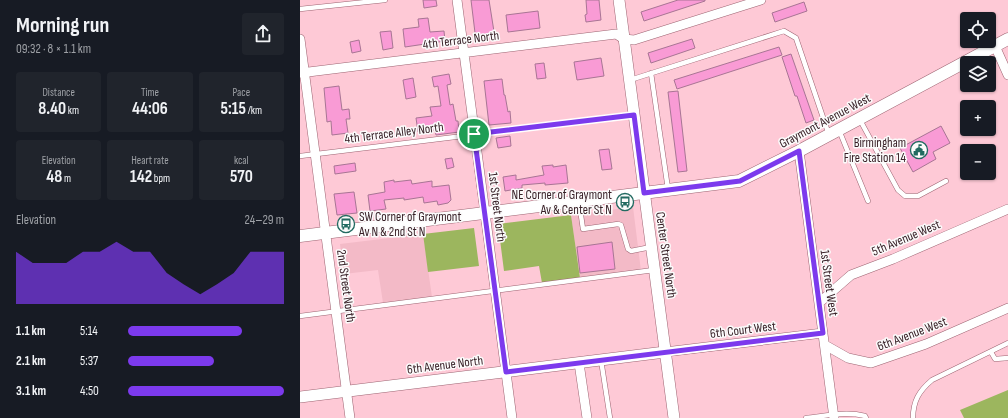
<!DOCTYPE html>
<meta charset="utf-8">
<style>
body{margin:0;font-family:"Sofia Sans Condensed",sans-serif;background:#20242c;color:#f1f3f6;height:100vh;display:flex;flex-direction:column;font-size:15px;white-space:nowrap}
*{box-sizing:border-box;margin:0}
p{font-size:13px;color:#9ea1a6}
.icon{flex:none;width:22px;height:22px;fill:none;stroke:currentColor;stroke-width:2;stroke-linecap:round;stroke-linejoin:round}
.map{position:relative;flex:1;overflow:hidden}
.drawer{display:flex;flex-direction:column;background:#171b24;width:300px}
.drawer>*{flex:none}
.controls{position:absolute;left:660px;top:12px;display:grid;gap:8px}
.controls a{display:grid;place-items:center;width:36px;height:36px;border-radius:4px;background:#171b24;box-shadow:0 1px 3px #0004;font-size:20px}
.pin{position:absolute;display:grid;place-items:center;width:34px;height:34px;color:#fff;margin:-17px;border:2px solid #fff;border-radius:50%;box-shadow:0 1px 4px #0007}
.round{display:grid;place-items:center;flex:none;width:42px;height:42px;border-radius:4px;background:#20242c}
.headline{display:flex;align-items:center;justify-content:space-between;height:68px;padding:0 16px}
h1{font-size:22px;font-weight:700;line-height:30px}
.stats{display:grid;grid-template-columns:repeat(3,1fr);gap:6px;height:68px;padding:4px 16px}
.stats div{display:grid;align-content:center;border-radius:4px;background:#20242c;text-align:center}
.stats b{font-size:17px;font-weight:700}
.stats small{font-size:11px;font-weight:400}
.stats p{font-size:11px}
.chart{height:112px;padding:8px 16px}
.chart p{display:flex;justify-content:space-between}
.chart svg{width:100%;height:72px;margin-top:4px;fill:#7c3aed;opacity:.7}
ul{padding:0 16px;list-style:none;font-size:13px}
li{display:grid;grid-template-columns:64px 48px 1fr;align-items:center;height:30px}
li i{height:10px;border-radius:5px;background:#7c3aed}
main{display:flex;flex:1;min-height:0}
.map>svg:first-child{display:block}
</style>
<main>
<section class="drawer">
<div class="headline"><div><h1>Morning run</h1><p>09:32 · 8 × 1.1 km</p></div><a class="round"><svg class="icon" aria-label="share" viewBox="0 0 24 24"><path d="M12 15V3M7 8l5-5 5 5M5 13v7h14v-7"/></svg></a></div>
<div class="stats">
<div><p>Distance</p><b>8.40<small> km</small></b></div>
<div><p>Time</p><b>44:06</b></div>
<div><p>Pace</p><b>5:15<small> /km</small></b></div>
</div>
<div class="stats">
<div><p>Elevation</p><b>48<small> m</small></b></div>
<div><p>Heart rate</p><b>142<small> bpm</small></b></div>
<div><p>kcal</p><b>570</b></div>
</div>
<div class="chart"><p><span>Elevation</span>24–29 m</p>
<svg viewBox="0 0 160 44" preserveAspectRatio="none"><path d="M0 44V12L10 19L20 19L30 19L40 12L50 12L60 6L70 12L80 12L90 25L100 32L110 38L120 32L130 25L140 12L150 12L160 12V44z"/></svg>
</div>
<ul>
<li><b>1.1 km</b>5:14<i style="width:73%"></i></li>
<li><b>2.1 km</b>5:37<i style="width:55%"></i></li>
<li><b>3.1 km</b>4:50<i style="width:100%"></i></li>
</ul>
</section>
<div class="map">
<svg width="708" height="418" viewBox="0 0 708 418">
<rect width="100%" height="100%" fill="#fec9d6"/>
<path fill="#f3bac7" d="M 333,207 L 341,271 L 280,278 L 271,215 Z
M 123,234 L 132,297 L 83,303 L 78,270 L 44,274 L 40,244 Z"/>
<path fill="#9cb65e" d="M 271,215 L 280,278 L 242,283 L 239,266 L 204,271 L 198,224 Z
M 174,228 L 179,266 L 128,272 L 123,234 Z
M 708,390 L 708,418 L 664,418 L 660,410 Z"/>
<path fill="#f99bd5" stroke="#a87594" d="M 123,0 L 136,0 L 137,6 L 124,8 Z
M 171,0 L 189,0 L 195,38 L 176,41 Z
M 286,0 L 299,0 L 301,20 L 286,22 L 285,15 L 287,14 Z
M 378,0 L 405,0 L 405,1 L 344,21 L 341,12 Z
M 504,2 L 507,11 L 475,22 L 472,13 Z
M 238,11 L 240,28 L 208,32 L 206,15 Z
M 128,18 L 130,32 L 144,31 L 145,41 L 105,47 L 103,29 L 119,27 L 118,19 Z
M 91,31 L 93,48 L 83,50 L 80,32 Z
M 392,39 L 395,48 L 351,63 L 348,53 Z
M 59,40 L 61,51 L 52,53 L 50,42 Z
M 479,47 L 482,55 L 377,89 L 374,80 Z
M 491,54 L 514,120 L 506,123 L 497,96 L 495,96 L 482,57 Z
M 301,58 L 304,76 L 277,80 L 274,62 Z
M 244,63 L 246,78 L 237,79 L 235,64 Z
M 149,74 L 151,84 L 147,85 L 150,105 L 153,104 L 156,121 L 158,121 L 159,132 L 136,135 L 135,130 L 118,132 L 116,118 L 132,116 L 130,107 L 141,106 L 138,86 L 134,87 L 132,77 Z
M 113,78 L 116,97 L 106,99 L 103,80 Z
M 202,79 L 204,95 L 205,95 L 208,112 L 210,111 L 211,123 L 189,125 L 184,81 Z
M 39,86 L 42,110 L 49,109 L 50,119 L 46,119 L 48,133 L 32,135 L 31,121 L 27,122 L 24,88 Z
M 378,91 L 387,171 L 378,172 L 368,92 Z
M 641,126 L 650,143 L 633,152 L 636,159 L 613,172 L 600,148 Z
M 210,136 L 211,146 L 198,148 L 196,138 Z
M 309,149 L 312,169 L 302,170 L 299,150 Z
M 152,158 L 154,167 L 147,169 L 145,159 Z
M 55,163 L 56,171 L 35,174 L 34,166 Z
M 253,165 L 253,167 L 266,165 L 268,183 L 245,185 L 245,183 L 222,185 L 222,188 L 205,191 L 203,177 L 216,175 L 216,180 L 244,175 L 242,166 Z
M 94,180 L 94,182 L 111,180 L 112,184 L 132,181 L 132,187 L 149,185 L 151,200 L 148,203 L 138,205 L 137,201 L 124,203 L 123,197 L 104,200 L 104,198 L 84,200 L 86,209 L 70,211 L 68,195 L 85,192 L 84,182 Z
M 54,192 L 57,213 L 37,215 L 34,194 Z
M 312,242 L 315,269 L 280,273 L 277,247 Z"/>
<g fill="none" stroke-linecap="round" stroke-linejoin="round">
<g stroke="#9d6472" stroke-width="5.5">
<path id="service" d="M 0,9 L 85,0
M 351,73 L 368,189
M 330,80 L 484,31 L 496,38 L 529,135
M 560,120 L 598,190 L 605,196 L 618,196 L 646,181
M 539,130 L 568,201
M 0,156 L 334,115
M 279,202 L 283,229 L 318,224 L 321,225 L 328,249 L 331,251 L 351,247
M 0,316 L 354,270
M 691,352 L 695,359 L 708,358
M 301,360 L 310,418
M 506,418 C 525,416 546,411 565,416 L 566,418
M 613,418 C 613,401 619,391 632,380 L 708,343"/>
</g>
<g stroke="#9d6472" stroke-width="10">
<path id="minor" d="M 157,0 L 212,418
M 0,39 L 50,418
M 695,46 L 708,75
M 0,73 L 316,34 L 324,39 L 334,40 L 461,0
M 499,151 L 534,418
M 520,302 L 551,275 L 593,259 L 708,209
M 525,345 L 548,358 L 571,363 L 626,344 L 708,308
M 365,352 L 523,333
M 279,363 L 287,418"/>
</g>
<g stroke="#9d6472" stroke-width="12">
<path id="tertiary" d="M 319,0 L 374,418
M 0,397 L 365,352"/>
</g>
<g stroke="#9d6472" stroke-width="13">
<path id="secondary" d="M 0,236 L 439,181 L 499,151 L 708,39"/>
</g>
<use href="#service" stroke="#fff" stroke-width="4.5"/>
<use href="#minor" stroke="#fff" stroke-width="9"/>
<use href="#tertiary" stroke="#fff" stroke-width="11"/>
<use href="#secondary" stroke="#fff" stroke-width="12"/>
</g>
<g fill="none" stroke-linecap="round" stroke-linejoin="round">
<g stroke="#fff" stroke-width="8">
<path id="route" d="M 334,115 L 344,193 L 440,181 L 499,151 L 523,333 L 206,372 L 174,134 Z"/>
</g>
<use href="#route" stroke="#7c3aed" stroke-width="5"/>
</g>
<defs>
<g id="civic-ring" transform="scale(0.9)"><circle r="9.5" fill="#fbfbfb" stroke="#226a61" stroke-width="1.5"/><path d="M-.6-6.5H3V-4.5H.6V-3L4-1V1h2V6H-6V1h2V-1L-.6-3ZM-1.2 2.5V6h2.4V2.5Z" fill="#226a61"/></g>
<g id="bus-ring" transform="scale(0.9)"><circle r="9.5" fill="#fbfbfb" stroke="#226a61" stroke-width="1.5"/><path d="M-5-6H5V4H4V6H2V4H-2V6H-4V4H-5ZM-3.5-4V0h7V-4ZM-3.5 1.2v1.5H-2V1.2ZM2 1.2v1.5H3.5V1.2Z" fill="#226a61"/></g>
</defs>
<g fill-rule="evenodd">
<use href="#civic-ring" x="619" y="150"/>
<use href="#bus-ring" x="325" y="202"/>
<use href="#bus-ring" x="46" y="224"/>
</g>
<g text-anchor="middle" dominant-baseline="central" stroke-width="3" stroke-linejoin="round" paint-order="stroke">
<g font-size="13" fill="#382027" stroke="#fbfbfb">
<text transform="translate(161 40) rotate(-7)">4th Terrace North</text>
<text transform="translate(525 121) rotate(-28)">Graymont Avenue West</text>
<text transform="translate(94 133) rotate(-7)">4th Terrace Alley North</text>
<text transform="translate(197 207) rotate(83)">1st Street North</text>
<text transform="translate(606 238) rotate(-23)">5th Avenue West</text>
<text transform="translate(366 255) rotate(82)">Center Street North</text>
<text transform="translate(529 283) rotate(82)">1st Street West</text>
<text transform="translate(46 286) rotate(82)">2nd Street North</text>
<text transform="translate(443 330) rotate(-7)">6th Court West</text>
<text transform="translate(612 334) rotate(-21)">6th Avenue West</text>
<text transform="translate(145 365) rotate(-7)">6th Avenue North</text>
</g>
<g font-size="13" fill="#382027" stroke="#fbfbfb" text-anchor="end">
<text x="606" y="143">Birmingham<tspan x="606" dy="15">Fire Station 14</tspan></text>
<text x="312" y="195">NE Corner of Graymont<tspan x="312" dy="15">Av &amp; Center St N</tspan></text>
<text x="59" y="217" text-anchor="start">SW Corner of Graymont<tspan x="59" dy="15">Av N &amp; 2nd St N</tspan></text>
</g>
</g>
</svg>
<div class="controls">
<a><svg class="icon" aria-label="locate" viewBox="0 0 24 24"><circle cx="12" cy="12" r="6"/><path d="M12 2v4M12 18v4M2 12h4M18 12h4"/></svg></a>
<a><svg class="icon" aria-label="layers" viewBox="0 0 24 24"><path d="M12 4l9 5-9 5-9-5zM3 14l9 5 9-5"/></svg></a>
<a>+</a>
<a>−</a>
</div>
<div class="pin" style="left:174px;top:134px;background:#1e9e55"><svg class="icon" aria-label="arrive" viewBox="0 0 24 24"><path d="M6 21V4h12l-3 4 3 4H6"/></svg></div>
</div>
</main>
